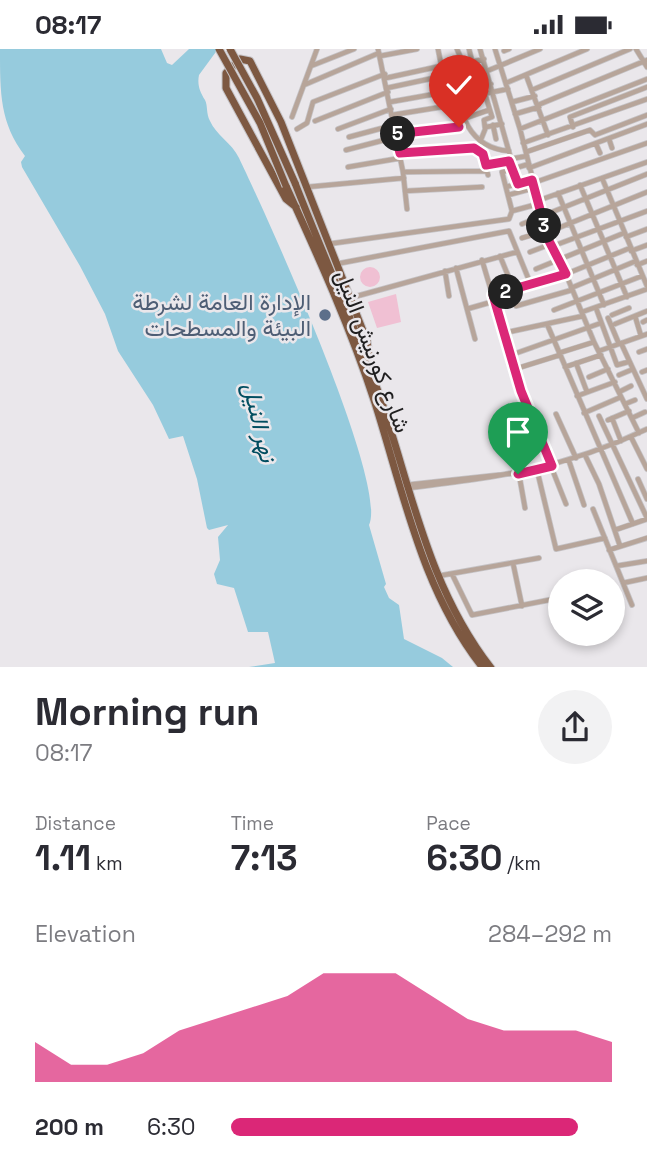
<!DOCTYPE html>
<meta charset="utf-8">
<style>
body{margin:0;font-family:"Space Grotesk",Vazirmatn,sans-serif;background:#f2f2f3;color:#2b2b33;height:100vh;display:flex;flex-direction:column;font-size:26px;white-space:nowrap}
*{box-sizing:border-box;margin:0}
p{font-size:23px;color:#7c7c81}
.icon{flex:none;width:38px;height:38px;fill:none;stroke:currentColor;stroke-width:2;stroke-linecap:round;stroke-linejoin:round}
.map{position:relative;height:618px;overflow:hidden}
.side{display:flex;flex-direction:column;background:#fff;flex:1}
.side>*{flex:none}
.fabs{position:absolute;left:548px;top:520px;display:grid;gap:14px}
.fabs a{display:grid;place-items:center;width:77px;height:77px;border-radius:50%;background:#fff;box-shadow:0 4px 10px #0003;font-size:35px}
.pin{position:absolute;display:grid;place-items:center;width:60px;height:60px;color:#fff;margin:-72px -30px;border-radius:50% 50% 50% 0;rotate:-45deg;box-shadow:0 0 7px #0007}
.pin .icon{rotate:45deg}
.km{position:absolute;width:35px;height:35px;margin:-18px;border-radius:50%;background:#222;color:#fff;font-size:19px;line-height:35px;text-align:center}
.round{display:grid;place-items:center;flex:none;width:74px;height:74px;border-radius:37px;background:#f2f2f3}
.summary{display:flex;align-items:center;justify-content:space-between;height:119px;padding:0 35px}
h1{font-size:38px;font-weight:600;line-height:52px}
.metrics{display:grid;grid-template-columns:repeat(3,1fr);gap:10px;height:119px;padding:7px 35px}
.metrics div{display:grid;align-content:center}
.metrics b{font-size:35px;font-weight:600}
.metrics small{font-size:19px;font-weight:400}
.metrics p{font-size:19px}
.chart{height:196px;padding:14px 35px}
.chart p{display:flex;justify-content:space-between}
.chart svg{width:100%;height:126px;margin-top:7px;fill:#db2777;opacity:.7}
ul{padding:0 35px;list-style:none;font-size:23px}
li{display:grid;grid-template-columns:112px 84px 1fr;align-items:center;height:52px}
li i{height:18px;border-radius:9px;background:#db2777}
.status{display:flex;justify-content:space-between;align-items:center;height:49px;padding:0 35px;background:#fff;direction:ltr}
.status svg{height:19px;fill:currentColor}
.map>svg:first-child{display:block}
</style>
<div class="status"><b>08:17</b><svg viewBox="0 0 49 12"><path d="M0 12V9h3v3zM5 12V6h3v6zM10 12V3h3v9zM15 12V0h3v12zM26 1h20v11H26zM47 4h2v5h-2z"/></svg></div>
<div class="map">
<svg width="647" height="619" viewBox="0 0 647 619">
<rect width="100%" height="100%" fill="#eae7eb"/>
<path fill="#96cbdd" d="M 0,0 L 161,0 L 167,14 L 172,16 L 189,0 L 218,0 L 199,26 C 197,36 200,43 205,51 C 208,57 206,65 210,72 C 216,86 232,94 239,109 C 264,161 389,434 369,476 L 386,535 L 384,538 L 389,549 L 399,556 L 404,590 L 442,609 L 453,618 L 249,618 L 275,614 L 268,583 L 248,583 L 234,539 L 217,535 L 214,525 L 220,511 L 218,488 L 228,476 L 209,481 L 207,479 L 197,430 L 183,387 L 169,390 L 153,356 L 118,302 L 105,265 L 80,217 L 22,118 L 21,113 L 25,107 C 0,74 0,45 0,0 Z"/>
<path fill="#f0c0d3" d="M360 228a10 10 0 1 1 20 0a10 10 0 1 1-20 0Z
M 396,245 L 401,273 L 377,279 L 368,253 Z"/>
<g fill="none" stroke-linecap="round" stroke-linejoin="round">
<g stroke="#c5c3c6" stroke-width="6">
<path id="minor" d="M 378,0 L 403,123 L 407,160
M 438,0 L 447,45
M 457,0 L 460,7 L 450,12 C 459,51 460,98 509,102
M 469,0 L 475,24
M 480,0 L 511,110
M 495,0 L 520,80 L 548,190 L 556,201 L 594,293 L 639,384
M 636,0 L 647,18
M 504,2 L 509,0
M 380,7 L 417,0
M 311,17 L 354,0
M 442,20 L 484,10
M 487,22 L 540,0
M 526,26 L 548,86
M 386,29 L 441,17
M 454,29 L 487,21
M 506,34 L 587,0
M 304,36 L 379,4
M 387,39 L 443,27
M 532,41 L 630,0
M 465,44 L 491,35
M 483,45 L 508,40
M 485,45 L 492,68 L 484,71 L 485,79
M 390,53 L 446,43
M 512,53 L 535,47
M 470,56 L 477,53 L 476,48 L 479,46 L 471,25
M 538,56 L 647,11
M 515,65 L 539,58
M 392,66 L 460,55
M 292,68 L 317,0
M 463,70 L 489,61
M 315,72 L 388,43
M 493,76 L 496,90
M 573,78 L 570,68 L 647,38
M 297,80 L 307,74 L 313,53 L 385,25
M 338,80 L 391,60
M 520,80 L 647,30
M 395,85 L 459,78 L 464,74
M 349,88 L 394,76
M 609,90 L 612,99
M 480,93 L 486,78 L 502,75
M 523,94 L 647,50
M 596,95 L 600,104
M 346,101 L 396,88
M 526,103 L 590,81 L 595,86 L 647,66
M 400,104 L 474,99 L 483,105 L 488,126
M 486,116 L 509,112
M 348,118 L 401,109
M 514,119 L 518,135
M 529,119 L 647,75
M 511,120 L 510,110 L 527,107
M 403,123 L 487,122
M 602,129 L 647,237
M 533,134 L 647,94
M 580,136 L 627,248
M 307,138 L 404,129
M 506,138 L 532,131
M 405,142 L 482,138
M 558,144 L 604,256
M 508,146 L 534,139
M 537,152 L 647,113
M 512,162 L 538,155
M 522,175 L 647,125
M 546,184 L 647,143
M 626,188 L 647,180
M 522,189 L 545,182
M 328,195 L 509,170 L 512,162 L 502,123 L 529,115
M 553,197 L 647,162
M 631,202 L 647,196
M 530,203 L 551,195
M 500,207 L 514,241
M 482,211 L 521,342 L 566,455
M 336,215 L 509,182 L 531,236
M 637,216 L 647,212
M 456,219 L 475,290
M 536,220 L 624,184
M 445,222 L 449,247
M 571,239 L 636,212
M 493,246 L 566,225 L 630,199
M 350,249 L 517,203
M 516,257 L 572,241
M 596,259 L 617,316 L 628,313
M 467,260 L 495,252
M 554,261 L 642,227
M 582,263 L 647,240
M 612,266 L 629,259
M 635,267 L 641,287
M 608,269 L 619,295
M 643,273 L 647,271
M 547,275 L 633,475
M 615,275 L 647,262
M 504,284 L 583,267
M 621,294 L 647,350
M 599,302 L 647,285
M 639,303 L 647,300
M 559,304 L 594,293
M 511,306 L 601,274
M 576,314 L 587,343
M 565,318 L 601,306
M 515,320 L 560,306
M 642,323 L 647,321
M 619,326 L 631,321
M 589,328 L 608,320
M 619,343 L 631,337
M 577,347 L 615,333
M 625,355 L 635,351
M 584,364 L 621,348
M 556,365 L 576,409
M 599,367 L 647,469
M 612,369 L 621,392
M 632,369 L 645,363
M 608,371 L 629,362
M 631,388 L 647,420
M 585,406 L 599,435 L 620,497
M 569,412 L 584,456
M 537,421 L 556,500 L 605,489
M 519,425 L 525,459
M 638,430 L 647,450
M 406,436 L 518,424
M 409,439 C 498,428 564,420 647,380
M 593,460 L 632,556
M 615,481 L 647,470
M 609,501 L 647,489
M 513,514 L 522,557
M 616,517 L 647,512
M 452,525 L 472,566 L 554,550
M 438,527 L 539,509
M 623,534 L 647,529"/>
</g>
<g stroke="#c5c3c6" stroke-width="9">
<path id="highway" d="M 295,134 C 323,206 355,276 380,348 C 412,442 428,538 491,619
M 286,137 C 318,207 351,280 375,354 C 404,445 422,542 483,619
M 296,158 L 286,150 L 226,39 L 226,24 L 240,10 L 250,12 L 281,73 L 367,292 L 370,315"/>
</g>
<use href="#minor" stroke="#b7a59a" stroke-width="4.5"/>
<use href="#highway" stroke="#7d5841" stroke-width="7"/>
<g stroke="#c5c3c6" stroke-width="9" stroke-linecap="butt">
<path id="highway-bridge" d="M 219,0 L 260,74 L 286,137
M 230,0 L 257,49 L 295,134"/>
</g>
<use href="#highway-bridge" stroke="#7d5841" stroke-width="7"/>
</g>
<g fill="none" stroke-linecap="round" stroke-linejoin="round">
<g stroke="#fff" stroke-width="14">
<path id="route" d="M 459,78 L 395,85 L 400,104 L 474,99 L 483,105 L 486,116 L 509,112 L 518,135 L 532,131 L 548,190 L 566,225 L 493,246 L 521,342 L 552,417 L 518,425"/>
</g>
<use href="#route" stroke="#db2777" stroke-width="9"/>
</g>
<circle fill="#5c6f8a" stroke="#eae7eb" stroke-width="2.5" cx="325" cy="266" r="7"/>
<g text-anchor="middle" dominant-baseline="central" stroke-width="5" stroke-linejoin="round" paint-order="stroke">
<g font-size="23" fill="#4e5e75" stroke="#eae7eb" text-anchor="end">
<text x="311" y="253">الإدارة العامة لشرطة<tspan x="311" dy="26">البيئة والمسطحات</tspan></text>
</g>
<g font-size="23" fill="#1f1e1f" stroke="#eae7eb">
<text transform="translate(373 302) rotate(69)">شارع كورنيش النيل</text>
</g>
<g font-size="24" font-style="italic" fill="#004d60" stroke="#eae7eb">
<text transform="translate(260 373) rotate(77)">نهر النيل</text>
</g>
</g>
</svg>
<div class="fabs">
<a><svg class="icon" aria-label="layers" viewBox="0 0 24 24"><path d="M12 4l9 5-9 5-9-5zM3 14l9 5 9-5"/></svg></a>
</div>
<div class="pin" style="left:518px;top:425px;background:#1e9e55"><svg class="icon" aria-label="arrive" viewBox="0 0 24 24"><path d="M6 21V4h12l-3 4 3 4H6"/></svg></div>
<div class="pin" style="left:459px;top:78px;background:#d93025"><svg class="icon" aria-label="check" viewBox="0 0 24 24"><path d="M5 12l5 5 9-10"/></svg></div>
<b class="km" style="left:506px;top:243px">2</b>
<b class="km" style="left:544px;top:177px">3</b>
<b class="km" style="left:398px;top:85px">5</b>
</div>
<section class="side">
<div class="summary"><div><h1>Morning run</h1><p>08:17</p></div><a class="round"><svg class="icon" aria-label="share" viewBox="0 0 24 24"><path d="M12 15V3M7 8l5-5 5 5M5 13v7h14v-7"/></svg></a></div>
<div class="metrics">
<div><p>Distance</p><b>1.11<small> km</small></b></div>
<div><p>Time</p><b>7:13</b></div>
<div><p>Pace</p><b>6:30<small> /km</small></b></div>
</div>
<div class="chart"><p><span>Elevation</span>284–292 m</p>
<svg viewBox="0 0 160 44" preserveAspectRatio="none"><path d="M0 44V30L10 38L20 38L30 34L40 26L50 22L60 18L70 14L80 6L90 6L100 6L110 14L120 22L130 26L140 26L150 26L160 30V44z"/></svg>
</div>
<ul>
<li><b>200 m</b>6:30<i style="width:91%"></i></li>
</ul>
</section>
